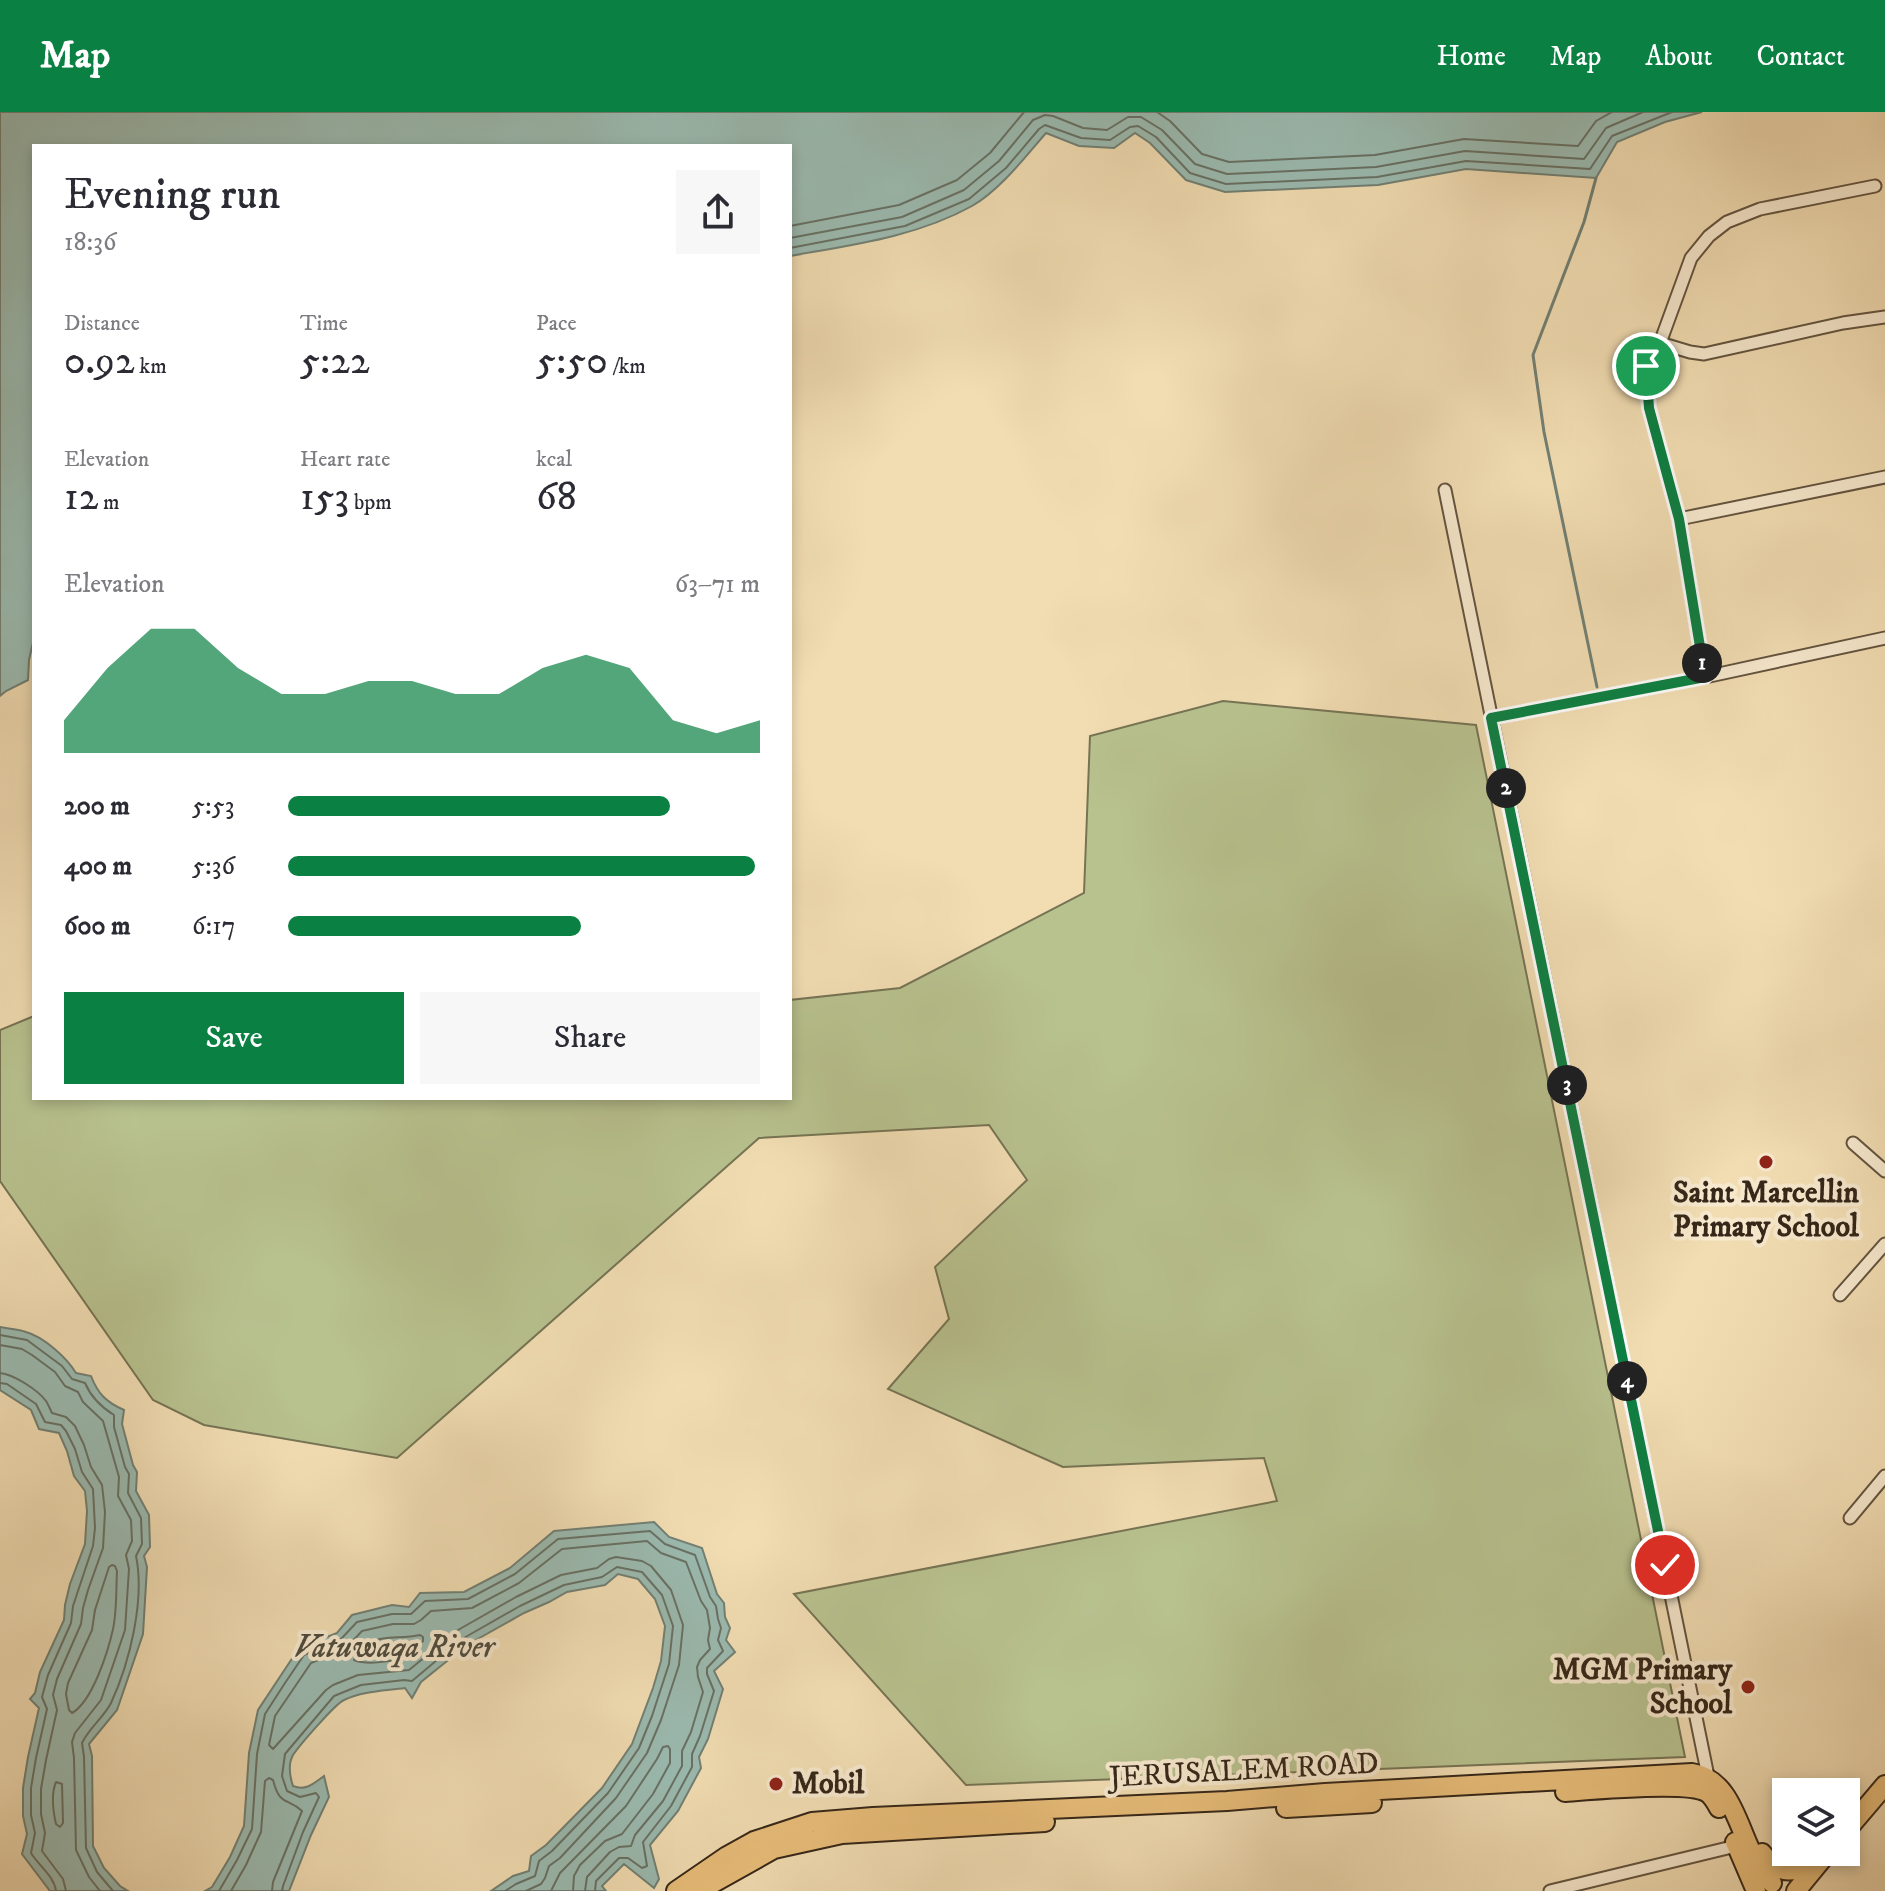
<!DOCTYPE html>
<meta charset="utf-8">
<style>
body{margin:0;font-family:"IM FELL DW Pica",serif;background:#f7f7f7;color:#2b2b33;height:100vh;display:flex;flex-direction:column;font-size:30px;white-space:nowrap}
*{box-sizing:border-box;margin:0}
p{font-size:26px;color:#7c7c81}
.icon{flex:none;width:44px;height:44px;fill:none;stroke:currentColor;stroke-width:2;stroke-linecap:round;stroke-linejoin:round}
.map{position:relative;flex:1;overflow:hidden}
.side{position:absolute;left:32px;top:32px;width:760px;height:956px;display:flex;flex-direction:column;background:#fff;border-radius:0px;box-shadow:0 4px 12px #0003}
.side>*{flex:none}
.fabs{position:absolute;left:1772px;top:1666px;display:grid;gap:16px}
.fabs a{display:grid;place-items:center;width:88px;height:88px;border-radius:0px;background:#fff;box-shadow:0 4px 12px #0003;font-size:40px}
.pin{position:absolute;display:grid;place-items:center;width:68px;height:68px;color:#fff;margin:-34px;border:4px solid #fff;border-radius:50%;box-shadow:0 2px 8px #0007}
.km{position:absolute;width:40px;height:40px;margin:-20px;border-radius:50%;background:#222;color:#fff;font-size:22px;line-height:40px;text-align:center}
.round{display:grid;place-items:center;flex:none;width:84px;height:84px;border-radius:0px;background:#f7f7f7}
.head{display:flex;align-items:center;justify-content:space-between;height:136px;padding:0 32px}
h1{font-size:44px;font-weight:600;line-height:60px}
.stats{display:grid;grid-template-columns:repeat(3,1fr);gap:12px;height:136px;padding:8px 32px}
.stats div{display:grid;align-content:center}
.stats b{font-size:40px;font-weight:600}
.stats small{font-size:22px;font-weight:400}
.stats p{font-size:22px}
.chart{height:224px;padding:16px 32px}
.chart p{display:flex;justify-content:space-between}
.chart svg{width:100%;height:144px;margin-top:8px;fill:#0b8043;opacity:.7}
.button{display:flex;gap:16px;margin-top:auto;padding:16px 32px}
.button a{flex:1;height:92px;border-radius:0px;background:#0b8043;color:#fff;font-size:32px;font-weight:600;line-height:92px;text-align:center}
.button a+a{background:#f7f7f7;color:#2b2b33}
ul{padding:0 32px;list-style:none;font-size:26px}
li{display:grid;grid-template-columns:128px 96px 1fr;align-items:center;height:60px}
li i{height:20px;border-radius:10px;background:#0b8043}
header{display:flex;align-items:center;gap:48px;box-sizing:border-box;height:112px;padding:0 40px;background:#0b8043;color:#fff}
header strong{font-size:38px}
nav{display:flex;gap:44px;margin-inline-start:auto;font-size:28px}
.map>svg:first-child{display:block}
</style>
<header>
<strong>Map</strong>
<nav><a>Home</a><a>Map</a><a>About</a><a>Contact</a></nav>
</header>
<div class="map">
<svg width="1885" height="1779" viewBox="0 0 1885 1779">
<rect width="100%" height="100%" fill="#f2ddb3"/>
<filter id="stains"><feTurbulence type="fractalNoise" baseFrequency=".0025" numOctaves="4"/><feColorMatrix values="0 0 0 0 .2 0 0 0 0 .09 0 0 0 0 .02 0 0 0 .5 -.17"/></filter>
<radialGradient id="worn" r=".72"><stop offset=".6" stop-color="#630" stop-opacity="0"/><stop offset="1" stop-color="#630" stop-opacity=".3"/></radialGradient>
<path fill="#b8c28f" stroke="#767454" stroke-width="2" d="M 1223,589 L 1476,613 L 1685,1645 L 966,1673 L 794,1482 L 1277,1389 L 1264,1346 L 1063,1355 L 888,1277 L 949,1207 L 935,1155 L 1027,1068 L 989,1013 L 759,1026 L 397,1346 L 204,1313 L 153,1288 L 0,1069 L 0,918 L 34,904 L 34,986 L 790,986 L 790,888 L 900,876 L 1084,781 L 1090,624 Z"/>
<path fill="#9bbbb1" stroke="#728074" stroke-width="2" d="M 0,0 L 1702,0 L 1665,10 L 1617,30 L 1596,66 L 1466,57 L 1378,73 L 1225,80 L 1186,68 L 1150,31 L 1135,21 L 1114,36 L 1079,34 L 1046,21 C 1025,45 1000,78 972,94 C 916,125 852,133 790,144 L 790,34 L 34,34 L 34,526 L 29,548 L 28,568 L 6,579 L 0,584 Z
M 0,1215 C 9,1217 18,1217 26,1220 C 44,1225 67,1246 76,1261 L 91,1264 C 98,1282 106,1290 124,1298 L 122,1312 L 133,1353 L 137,1360 L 136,1379 L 149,1403 L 150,1435 L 144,1444 L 147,1455 L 143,1522 L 117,1598 L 89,1632 L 92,1644 L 93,1734 L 104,1756 L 120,1774 L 128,1779 L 50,1779 L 22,1742 L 27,1722 L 23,1704 L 23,1676 L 28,1645 L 39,1596 L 30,1587 L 35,1581 L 40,1560 L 64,1508 L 65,1493 L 70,1472 L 85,1432 L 87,1399 L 85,1379 L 74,1364 L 67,1339 L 59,1321 L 39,1317 L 31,1298 L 0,1278 Z
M 654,1410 L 669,1425 L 702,1436 L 717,1482 L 724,1491 L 725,1505 L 730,1516 L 726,1528 L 735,1540 L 714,1559 L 723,1577 L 708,1627 L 699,1645 L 701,1656 L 678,1699 L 650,1733 L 659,1767 L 654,1776 L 624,1752 L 602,1774 L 606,1779 L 491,1779 L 513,1764 L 529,1759 L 531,1744 L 546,1733 L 602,1676 L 632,1632 L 653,1576 L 661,1549 L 665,1514 L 655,1487 L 638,1467 L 618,1462 L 605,1473 L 567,1480 L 549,1490 L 524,1501 L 467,1533 L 421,1570 L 412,1586 L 405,1576 C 384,1579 363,1579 344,1588 C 335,1592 299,1634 293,1643 C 288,1652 290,1665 293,1674 C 306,1679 313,1672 324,1664 L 329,1685 L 311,1723 L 289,1779 L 205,1779 L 212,1775 L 230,1745 L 244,1714 L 249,1641 L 258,1598 L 299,1536 L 337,1521 L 352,1503 L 392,1493 L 409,1495 L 420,1481 L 464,1480 L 510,1456 L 554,1419 Z"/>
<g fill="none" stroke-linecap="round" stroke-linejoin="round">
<path stroke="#687165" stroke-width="2" d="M 1157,0 L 1170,9 L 1202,42 L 1229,50 L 1375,43 L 1464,27 L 1578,34 L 1596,9 L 1612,0
M 790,114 L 899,93 L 957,68 L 990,41 L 1024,0
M 790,126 L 902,105 L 964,78 L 999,49 L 1033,8 L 1045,3 L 1053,4 L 1083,16 L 1107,18 L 1128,5 L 1141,5 L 1162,18 L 1195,52 L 1227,62 L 1376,55 L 1465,39 L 1584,47 L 1606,16 L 1643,0
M 790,136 L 905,114 L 969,87 L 1006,56 L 1039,17 L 1045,13 L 1081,26 L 1110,28 L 1130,15 L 1138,14 L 1156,25 L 1190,61 L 1226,72 L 1377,65 L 1466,49 L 1590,57 L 1612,24 L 1672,0
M 0,1223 L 27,1228 L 62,1254 L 72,1267 L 85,1271 C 91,1285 101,1295 114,1303 L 114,1315 L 125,1355 L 129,1362 L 128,1381 L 141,1406 L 142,1432 L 136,1444 C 145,1487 130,1550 111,1591 C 104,1605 89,1616 82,1631 L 84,1645 L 86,1736 L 97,1760 L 113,1779
M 0,1233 L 22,1237 L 32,1243 L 55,1260 L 65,1274 L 78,1280 L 83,1290 L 103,1309 L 119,1365 L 118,1384 L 131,1408 L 132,1429 L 126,1443 L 129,1457 L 125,1518 L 101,1588 L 75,1621 L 72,1630 L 74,1646 L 76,1738 L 89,1765 L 100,1779
M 0,1261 C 13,1262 38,1278 46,1289 C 48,1292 50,1297 52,1301 L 66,1305 L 75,1314 L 84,1333 L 91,1355 L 102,1373 L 105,1400 L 103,1436 L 88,1478 L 83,1496 L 81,1512 L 57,1567 L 53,1583 L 57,1598 L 46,1648 L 41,1677 L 41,1702 L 45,1721 L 42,1739 L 63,1767 L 66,1779
M 0,1271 L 7,1272 L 36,1292 L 45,1310 L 61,1313 L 66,1319 L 75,1337 L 82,1360 L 93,1377 L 95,1416 L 93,1434 L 73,1494 L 71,1511 L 48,1563 L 42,1585 L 47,1597 L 36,1646 L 31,1676 L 31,1703 L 35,1721 L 31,1741 C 39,1754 54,1764 56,1779
M 112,1453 L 115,1454 L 117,1459 C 116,1477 117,1499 113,1517 C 108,1540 92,1590 72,1601 L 69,1598 L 66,1582 L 68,1571 L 92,1518 L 95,1498 L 109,1455 Z
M 420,1523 L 423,1525 L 423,1529 C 417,1535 410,1543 402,1546 C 389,1550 366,1553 354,1548 C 369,1518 393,1529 420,1523 Z
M 56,1670 L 62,1672 L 63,1711 L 60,1715 L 56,1712 C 53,1699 51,1682 56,1670 Z
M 219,1779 L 237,1748 L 252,1717 L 257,1642 L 265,1602 L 285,1571 L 304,1543 L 341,1527 L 357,1510 L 392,1502 L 411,1502 L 425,1489 L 468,1487 L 515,1462 L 558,1427 L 650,1419 L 665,1432 L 695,1443 L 710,1485 L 716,1494 L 718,1507 L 721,1516 L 718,1528 L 723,1539 L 707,1556 L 707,1562 L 714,1579 L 700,1624 L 692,1642 L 692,1655 L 671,1694 L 643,1730 L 647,1754 L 642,1756 L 628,1746 L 619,1746 L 596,1769 L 595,1779
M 231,1779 L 246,1753 L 261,1720 L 265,1669 L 269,1666 L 273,1668 C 280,1695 287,1685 302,1699 L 273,1770 L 272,1779
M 282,1779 L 283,1774 L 303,1720 L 319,1685 L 316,1681 L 300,1685 L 287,1679 L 282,1664 L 285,1642 L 334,1584 L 361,1573 L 404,1568 L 412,1569 L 462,1527 L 520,1494 L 564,1473 L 602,1465 L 617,1455 L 642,1460 L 662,1483 L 673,1514 L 669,1552 L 652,1604 L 639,1636 L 608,1681 L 552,1739 L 539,1749 L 535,1764 L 516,1772 L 505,1779
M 526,1779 L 541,1772 L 545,1766 L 549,1754 L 560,1746 L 616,1686 L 647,1641 L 661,1608 L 679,1553 L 683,1513 L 671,1478 L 651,1454 L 642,1449 L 616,1445 L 609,1447 L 597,1456 L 561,1463 L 516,1485 L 458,1518 L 409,1558 L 358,1563 L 333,1573 L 326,1578 L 273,1637 L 269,1633 L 275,1604 L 311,1551 L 346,1536 L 362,1519 L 393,1512 L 414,1512 L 421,1508 L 431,1499 L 472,1496 L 519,1471 L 562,1437 L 647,1429 L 661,1441 L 686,1450 L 701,1489 L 707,1498 L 710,1516 L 708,1528 L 710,1537 L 700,1548 L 697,1555 L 698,1565 L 703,1580 L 691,1620 L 682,1639 L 682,1654 L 663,1689 L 635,1723 L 631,1734 L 619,1735 L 610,1740 L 587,1765 L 585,1779
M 551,1779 L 560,1761 L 626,1694 L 657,1647 L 663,1635 L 668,1634 L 670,1637 L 670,1651 L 653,1682 L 622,1722 L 605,1729 L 580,1753 L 574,1764 L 573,1779"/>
<path stroke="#728074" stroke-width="3" d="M 1596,66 L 1584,110 L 1533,243 L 1544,320 L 1597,575"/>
<g stroke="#645440" stroke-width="15">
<path id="street" d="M 1660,231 L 1690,240 L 1704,242 L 1843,211 L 1885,205
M 1445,378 L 1709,1669
M 1679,407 L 1885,365
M 1705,565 L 1679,407 L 1649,296 L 1646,254 L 1660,231 L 1691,146 L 1709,124 L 1727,110 L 1760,97 L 1875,74
M 1491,606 L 1705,565 L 1885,526
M 1853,1031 L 1885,1059
M 1840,1183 L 1885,1132
M 1850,1406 L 1885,1364
M 1550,1779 L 1736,1734"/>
</g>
<g stroke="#352719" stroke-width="22">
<path id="primary" d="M 1565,1680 C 1591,1678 1690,1669 1708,1681 C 1713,1685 1716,1691 1719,1696
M 1286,1696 L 1372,1691
M 1846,1719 L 1885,1673
M 1735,1730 L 1756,1779
M 1762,1741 C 1782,1766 1791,1759 1819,1751
M 676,1779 L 727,1744 L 754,1729 L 812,1710 L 873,1705 L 1227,1689 L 1325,1681 L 1692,1661 C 1731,1667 1738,1716 1754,1745 C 1759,1754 1766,1762 1772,1771
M 699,1779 L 774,1737 L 842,1722 L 1045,1710
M 1796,1779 L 1828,1740"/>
</g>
<use href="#street" stroke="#f7e9ce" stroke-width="11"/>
<use href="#primary" stroke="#e9be7a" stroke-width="18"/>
</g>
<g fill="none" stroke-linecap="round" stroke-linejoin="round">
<g stroke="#fff" stroke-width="16">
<path id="route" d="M 1646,254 L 1649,296 L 1679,407 L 1705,565 L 1491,606 L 1665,1453"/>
</g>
<use href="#route" stroke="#0b8043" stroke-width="10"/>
</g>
<g fill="#8f2418" stroke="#f7e9ce" stroke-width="3">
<circle cx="1766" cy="1050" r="8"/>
<circle cx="1748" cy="1575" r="8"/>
<circle cx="776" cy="1672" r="8"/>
</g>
<g text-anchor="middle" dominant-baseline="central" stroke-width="8" stroke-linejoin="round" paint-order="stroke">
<g font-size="30" font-weight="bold" fill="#352719" stroke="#f7e9ce">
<text x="1766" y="1081">Saint Marcellin<tspan x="1766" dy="34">Primary School</tspan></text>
<text x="1732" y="1558" text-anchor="end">MGM Primary<tspan x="1732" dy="34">School</tspan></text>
<text x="792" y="1672" text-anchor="start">Mobil</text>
</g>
<g font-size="30" fill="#352719" stroke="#f7e9ce">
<text transform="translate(1244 1659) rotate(-3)">JERUSALEM ROAD</text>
</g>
<g font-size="32" font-style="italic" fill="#4e4c3f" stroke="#f7e9ce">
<text x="394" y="1536">Vatuwaqa River</text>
</g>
</g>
<rect width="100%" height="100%" filter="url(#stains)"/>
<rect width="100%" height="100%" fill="url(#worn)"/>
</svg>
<div class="fabs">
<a><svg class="icon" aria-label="layers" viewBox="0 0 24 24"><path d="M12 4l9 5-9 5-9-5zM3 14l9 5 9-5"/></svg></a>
</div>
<div class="pin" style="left:1646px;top:254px;background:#1e9e55"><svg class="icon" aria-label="arrive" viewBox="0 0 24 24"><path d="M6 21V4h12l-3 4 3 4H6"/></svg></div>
<div class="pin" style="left:1665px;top:1453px;background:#d93025"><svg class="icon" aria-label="check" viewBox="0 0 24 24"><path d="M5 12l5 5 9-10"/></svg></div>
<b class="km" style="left:1702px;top:551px">1</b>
<b class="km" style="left:1506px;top:676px">2</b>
<b class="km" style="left:1567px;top:973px">3</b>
<b class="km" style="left:1627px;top:1269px">4</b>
<section class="side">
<div class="head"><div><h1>Evening run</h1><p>18:36</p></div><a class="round"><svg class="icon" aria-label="share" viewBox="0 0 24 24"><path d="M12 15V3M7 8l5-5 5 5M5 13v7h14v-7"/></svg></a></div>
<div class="stats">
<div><p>Distance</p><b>0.92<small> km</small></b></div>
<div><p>Time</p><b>5:22</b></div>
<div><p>Pace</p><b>5:50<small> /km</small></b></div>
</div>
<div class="stats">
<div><p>Elevation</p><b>12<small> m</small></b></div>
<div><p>Heart rate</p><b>153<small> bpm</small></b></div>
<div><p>kcal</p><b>68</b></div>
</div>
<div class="chart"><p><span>Elevation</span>63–71 m</p>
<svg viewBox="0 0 160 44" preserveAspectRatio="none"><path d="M0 44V34L10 18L20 6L30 6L40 18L50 26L60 26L70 22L80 22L90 26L100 26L110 18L120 14L130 18L140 34L150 38L160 34V44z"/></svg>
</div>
<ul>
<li><b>200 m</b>5:53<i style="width:81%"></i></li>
<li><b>400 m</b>5:36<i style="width:99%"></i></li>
<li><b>600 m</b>6:17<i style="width:62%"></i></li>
</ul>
<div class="button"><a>Save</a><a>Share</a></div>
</section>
</div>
